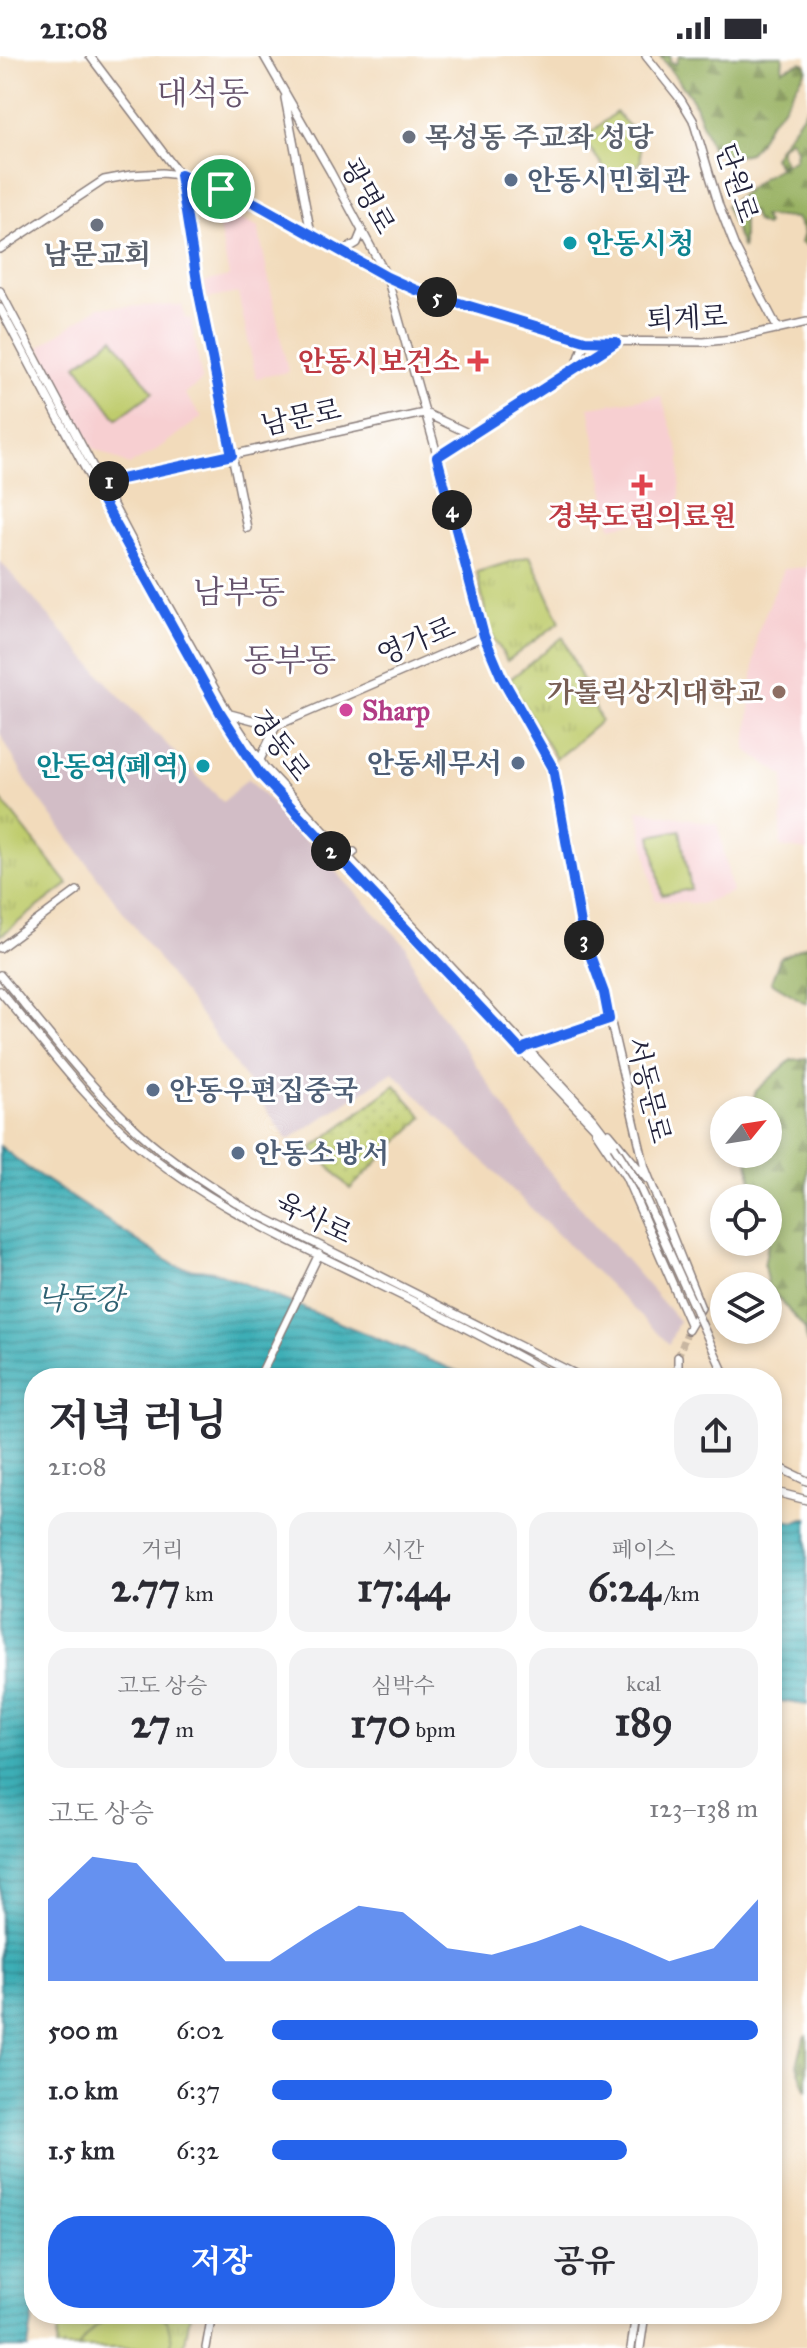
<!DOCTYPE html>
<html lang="ko">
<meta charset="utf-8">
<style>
body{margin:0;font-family:"IM FELL Great Primer","Noto Serif KR",serif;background:#f2f2f3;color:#2b2b33;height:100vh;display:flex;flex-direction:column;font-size:30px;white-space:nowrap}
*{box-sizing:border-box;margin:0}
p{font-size:26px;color:#7c7c81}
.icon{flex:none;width:44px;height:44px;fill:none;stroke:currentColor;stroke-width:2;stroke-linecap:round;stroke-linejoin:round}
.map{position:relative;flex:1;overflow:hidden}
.panel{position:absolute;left:24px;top:1312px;width:758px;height:956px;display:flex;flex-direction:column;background:#fff;border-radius:32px;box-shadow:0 4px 12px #0003}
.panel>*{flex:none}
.needle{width:52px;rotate:60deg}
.controls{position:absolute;left:710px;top:1040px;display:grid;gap:16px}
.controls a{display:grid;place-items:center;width:72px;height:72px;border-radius:50%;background:#fff;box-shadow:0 4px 12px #0003;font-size:40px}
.pin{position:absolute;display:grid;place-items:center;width:68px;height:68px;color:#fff;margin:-34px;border:4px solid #fff;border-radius:50%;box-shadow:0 2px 8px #0007}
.km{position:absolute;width:40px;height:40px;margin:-20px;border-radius:50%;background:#222;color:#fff;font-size:22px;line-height:40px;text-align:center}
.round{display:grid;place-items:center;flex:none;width:84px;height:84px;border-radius:32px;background:#f2f2f3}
.overview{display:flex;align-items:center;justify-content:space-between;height:136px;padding:0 24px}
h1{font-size:44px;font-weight:700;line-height:60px}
.metrics{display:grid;grid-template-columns:repeat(3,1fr);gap:12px;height:136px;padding:8px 24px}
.metrics div{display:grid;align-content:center;border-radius:20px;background:#f2f2f3;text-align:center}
.metrics b{font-size:40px;font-weight:700}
.metrics small{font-size:22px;font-weight:400}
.metrics p{font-size:22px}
.chart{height:224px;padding:16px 24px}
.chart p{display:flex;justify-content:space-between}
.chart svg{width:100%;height:144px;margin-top:8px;fill:#2563eb;opacity:.7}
.cta{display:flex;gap:16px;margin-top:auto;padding:16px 24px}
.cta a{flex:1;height:92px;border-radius:32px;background:#2563eb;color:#fff;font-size:32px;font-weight:700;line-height:92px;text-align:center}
.cta a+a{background:#f2f2f3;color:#2b2b33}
ul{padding:0 24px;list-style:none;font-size:26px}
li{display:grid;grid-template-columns:128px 96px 1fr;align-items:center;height:60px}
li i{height:20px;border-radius:10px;background:#2563eb}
.status{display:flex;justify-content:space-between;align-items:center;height:56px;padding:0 40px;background:#fff;direction:ltr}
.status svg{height:22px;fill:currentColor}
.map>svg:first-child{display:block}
</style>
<div class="status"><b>21:08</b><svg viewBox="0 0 49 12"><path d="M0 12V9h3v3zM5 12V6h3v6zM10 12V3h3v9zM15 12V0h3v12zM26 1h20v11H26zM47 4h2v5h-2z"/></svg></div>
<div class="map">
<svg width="807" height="2292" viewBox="0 0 807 2292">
<defs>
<pattern id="grass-dots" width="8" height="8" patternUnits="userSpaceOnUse" patternTransform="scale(2)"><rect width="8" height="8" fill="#bfcc6d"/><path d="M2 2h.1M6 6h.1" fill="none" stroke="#a4af5f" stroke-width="1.8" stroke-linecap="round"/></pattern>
<pattern id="forest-firs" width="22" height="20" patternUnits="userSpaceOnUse" patternTransform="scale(2)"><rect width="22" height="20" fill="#97b060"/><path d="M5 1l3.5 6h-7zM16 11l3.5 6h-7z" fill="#7b8f50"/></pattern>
<pattern id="park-tufts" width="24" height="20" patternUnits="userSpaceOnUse" patternTransform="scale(2)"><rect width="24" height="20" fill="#bfcc6d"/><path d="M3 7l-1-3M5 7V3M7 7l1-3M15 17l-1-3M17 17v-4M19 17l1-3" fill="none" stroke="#a4af5f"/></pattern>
<pattern id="water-rules" width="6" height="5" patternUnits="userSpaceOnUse" patternTransform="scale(2)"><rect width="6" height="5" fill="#3daeb6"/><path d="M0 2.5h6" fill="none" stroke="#338d95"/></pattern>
</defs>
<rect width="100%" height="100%" fill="#fff"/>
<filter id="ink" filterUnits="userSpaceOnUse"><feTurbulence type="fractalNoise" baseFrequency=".0125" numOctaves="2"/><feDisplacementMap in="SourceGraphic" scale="16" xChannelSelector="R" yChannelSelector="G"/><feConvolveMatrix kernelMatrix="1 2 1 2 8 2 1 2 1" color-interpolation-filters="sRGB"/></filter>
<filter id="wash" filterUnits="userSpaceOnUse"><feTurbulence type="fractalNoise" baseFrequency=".006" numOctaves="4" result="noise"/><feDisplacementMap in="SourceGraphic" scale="32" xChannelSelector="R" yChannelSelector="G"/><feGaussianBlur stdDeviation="1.8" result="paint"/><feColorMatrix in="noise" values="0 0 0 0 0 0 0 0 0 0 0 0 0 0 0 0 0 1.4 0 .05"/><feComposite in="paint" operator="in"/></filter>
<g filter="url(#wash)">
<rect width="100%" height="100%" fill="#f2dbbb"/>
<path fill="#f7cfd1" d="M 215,153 L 258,171 L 288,316 L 256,322 L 238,237 L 207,243 L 204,226 L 229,220 Z
M 182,249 L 185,262 L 191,263 L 202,325 L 185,338 L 202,361 L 152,397 L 129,409 L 93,392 L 39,291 L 99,251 Z
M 661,340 L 680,399 L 680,458 L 611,471 L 589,351 Z
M 807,511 L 807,795 L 780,791 L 784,720 L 746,694 L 757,578 L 784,513 Z
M 638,754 L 718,768 L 732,836 L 700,848 L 655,844 Z"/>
<path fill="#d2bdc6" d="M 0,505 L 112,632 L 223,746 L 248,722 L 406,890 L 420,927 L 544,1109 L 679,1265 L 669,1288 L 393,1016 L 288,1084 L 214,978 L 26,725 L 0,677 Z"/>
<path fill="url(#grass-dots)" stroke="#707754" stroke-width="2" d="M 395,1029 L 423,1061 L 350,1133 L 312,1092 Z"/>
<path fill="url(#forest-firs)" stroke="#5c694e" stroke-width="2" d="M 660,0 L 670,0 L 670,5 L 676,8 L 679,0 L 783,0 L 782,14 L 801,6 L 805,8 L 807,13 L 782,53 L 768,68 L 757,89 L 749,97 L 736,100 L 712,94 L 693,44 Z
M 807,52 L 807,190 L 801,187 L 804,177 L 796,162 L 763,160 L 767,168 L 765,170 L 756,166 L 752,155 L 743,154 L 743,193 L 726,150 L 762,122 L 795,103 L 796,93 L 790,83 L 782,90 L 780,96 L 785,107 L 779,110 L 773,102 C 782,84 796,69 807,52 Z
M 807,889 L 807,948 L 771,926 L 780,902 Z
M 807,1002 L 807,1288 L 805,1273 L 768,1230 L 764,1210 L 769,1183 L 768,1142 L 754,1142 L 747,1098 L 768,1098 L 768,1054 L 749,1054 L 756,1035 L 791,1004 Z
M 807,1980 L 807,2036 L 797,2009 L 804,1982 Z"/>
<path fill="url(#park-tufts)" stroke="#707754" stroke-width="2" d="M 530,500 L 560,566 L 507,605 L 489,573 L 477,516 Z
M 563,581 L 601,665 L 556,703 L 509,624 Z
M 0,742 L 68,828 L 0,880 Z
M 60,2258 L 190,2258 L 184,2292 L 56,2292 Z"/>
<path fill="#bfcc6d" stroke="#707754" stroke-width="2" d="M 616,56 L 639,81 L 641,105 L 617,129 L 583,83 Z
M 113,282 L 153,336 L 117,363 L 77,309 Z
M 680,774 L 691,833 L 662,839 L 651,780 Z
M 118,2258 L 147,2258 L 167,2264 L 172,2284 L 170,2292 L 78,2292 C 88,2274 100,2266 118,2258 Z"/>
<path fill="url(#water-rules)" stroke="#306878" stroke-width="2" d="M 0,1090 L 25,1110 L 174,1209 C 187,1215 202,1211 216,1216 L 473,1322 L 34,1322 L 34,2255 L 28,2292 L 0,2292 Z
M 772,1462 L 795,1466 L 807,1462 L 807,1649 L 772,1644 Z"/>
</g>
<g filter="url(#ink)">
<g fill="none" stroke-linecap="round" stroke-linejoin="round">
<path stroke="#c8b6a1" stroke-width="7" stroke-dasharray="7 3.5" stroke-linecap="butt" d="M 678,1301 L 688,1274"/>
<g stroke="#8a7e7b" stroke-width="10">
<path id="minor" d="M 90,0 L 180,119 L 199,238 L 247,472
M 264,0 L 330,115 L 387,221 L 453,455 L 484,580 L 501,620 L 553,712 L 583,880 L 604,937 L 645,1112 L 701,1252 L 688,1274
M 646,0 L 681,44 L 693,64 L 719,150 L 735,191 L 778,273
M 285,42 L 311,178
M 0,193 L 104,124 L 131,119 L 162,117 L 180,119 L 221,133 L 255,147 L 387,221 L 416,234 L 585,285 L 704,286 L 732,283 L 807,266
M 342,196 L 357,187 L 362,175
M 0,235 L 139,498 L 226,653 L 265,712 L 594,1064 L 614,1090
M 0,252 L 134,504 L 220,656 L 259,717 L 343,807 L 601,1078
M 425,357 L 470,378
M 437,401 L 576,311 L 585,285
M 98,428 L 424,357
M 230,658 L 276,670
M 259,706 L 276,670 L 484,580
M 344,806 L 354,796
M 0,892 L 77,835
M 0,919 C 45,972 88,1030 139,1076 C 171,1105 209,1129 245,1152 L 583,1322
M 0,935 C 43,985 83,1041 133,1085 C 206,1148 294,1187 380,1229 C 440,1258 499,1289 557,1322
M 524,992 L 609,963
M 596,1076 L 626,1121 L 690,1268
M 609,1077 L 647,1123
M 259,1322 L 319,1198
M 678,1322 L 678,1301
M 772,1408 L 807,1425
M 772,1435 L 807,1444
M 206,2292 L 212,2258
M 631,2292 L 636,2258
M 640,2292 L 645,2258"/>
</g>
<g stroke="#8a7e7b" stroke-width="12">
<path id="major" d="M 576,311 L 616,286"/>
</g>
<use href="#minor" stroke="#fff" stroke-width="7"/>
<use href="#major" stroke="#fff" stroke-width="9"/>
<g stroke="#8a7e7b" stroke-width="10" stroke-linecap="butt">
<path id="minor-bridge" d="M 614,1090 L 640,1131 L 726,1322"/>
</g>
<use href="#minor-bridge" stroke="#fff" stroke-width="7"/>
</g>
</g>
<g fill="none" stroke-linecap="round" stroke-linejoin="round" filter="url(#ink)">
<g stroke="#fff" stroke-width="16">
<path id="route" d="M 180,119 L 221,133 L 255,147 L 387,221 L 416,234 L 585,285 L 616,286 L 437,401 L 484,580 L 501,620 L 553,712 L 583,880 L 604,937 L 609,963 L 526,991 L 521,995 L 509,982 L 259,717 L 220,656 L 94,429 L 232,399 L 199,238 Z"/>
</g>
<use href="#route" stroke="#2563eb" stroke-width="10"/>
</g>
<g fill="#6b7280" stroke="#fff" stroke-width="3">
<circle cx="409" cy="81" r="8"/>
<circle cx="97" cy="169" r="8"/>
</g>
<g fill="#5c6f8a" stroke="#fff" stroke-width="3">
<circle cx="511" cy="124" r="8"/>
<circle cx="518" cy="707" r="8"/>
<circle cx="153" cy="1034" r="8"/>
<circle cx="238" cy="1097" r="8"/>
</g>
<g fill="#0f9aa8" stroke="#fff" stroke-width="3">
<circle cx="570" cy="187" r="8"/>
<circle cx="203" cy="710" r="8"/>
</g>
<g fill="#e0444e" stroke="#fff" stroke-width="3">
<path d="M474 293h8v8h8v8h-8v8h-8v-8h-8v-8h8z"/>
<path d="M638 417h8v8h8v8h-8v8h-8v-8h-8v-8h8z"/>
</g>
<circle fill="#8d6e63" stroke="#fff" stroke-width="3" cx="779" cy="636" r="8"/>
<circle fill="#d1479c" stroke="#fff" stroke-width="3" cx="346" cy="654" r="8"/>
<g text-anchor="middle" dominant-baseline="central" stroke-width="6" stroke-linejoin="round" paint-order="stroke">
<g font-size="28" font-weight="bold" fill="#5b616d" stroke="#fff" text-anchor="start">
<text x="425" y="81">목성동 주교좌 성당</text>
<text x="97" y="198" text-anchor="middle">남문교회</text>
</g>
<g font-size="28" font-weight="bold" fill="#4e5e75" stroke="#fff" text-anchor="start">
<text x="527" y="124">안동시민회관</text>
<text x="502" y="707" text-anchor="end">안동세무서</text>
<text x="169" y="1034">안동우편집중국</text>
<text x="254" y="1097">안동소방서</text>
</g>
<g font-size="28" fill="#22223b" stroke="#fff">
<text transform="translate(737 127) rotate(72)">단원로</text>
<text transform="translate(368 140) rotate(61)">광명로</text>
<text transform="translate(687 262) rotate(-3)">퇴계로</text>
<text transform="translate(301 361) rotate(-12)">남문로</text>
<text transform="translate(416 585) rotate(-23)">영가로</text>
<text transform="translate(280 689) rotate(53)">경동로</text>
<text transform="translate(649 1034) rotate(76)">서동문로</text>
<text transform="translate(314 1162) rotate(26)">육사로</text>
</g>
<g font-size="28" font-weight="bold" fill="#0d838f" stroke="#fff" text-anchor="start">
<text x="586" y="187">안동시청</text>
<text x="187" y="710" text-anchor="end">안동역(폐역)</text>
</g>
<g font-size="28" font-weight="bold" fill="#be3a42" stroke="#fff" text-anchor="end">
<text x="460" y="305">안동시보건소</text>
<text x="642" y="460" text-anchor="middle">경북도립의료원</text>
</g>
<g font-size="28" font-weight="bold" fill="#785e54" stroke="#fff" text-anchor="end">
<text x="763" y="636">가톨릭상지대학교</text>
</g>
<g font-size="28" font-weight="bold" fill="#b23c85" stroke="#fff" text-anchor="start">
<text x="362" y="654">Sharp</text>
</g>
<g font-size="30" font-style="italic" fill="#2e6172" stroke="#fff">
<text x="80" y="1243">낙동강</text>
</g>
<g font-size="32" fill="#66536c" stroke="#fff">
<text x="203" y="37">대석동</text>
<text x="239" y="536">남부동</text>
<text x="290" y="604">동부동</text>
</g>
</g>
</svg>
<div class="controls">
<a><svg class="needle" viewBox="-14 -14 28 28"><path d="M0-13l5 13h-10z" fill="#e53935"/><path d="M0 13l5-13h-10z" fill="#7c7c81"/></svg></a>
<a><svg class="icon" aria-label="locate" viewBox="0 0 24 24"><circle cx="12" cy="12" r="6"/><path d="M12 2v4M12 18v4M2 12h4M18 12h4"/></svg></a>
<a><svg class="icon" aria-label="layers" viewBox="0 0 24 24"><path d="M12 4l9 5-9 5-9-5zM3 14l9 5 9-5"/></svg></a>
</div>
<div class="pin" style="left:221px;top:133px;background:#1e9e55"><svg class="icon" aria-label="arrive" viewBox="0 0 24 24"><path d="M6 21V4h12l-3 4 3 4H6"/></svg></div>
<b class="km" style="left:109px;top:425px">1</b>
<b class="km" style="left:331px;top:795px">2</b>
<b class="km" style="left:584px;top:884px">3</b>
<b class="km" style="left:452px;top:454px">4</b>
<b class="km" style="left:437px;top:241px">5</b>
<section class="panel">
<div class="overview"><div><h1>저녁 러닝</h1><p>21:08</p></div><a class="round"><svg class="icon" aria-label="share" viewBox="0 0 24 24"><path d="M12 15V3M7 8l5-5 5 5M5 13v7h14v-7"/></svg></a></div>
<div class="metrics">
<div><p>거리</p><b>2.77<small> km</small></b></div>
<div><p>시간</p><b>17:44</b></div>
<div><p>페이스</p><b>6:24<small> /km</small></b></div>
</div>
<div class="metrics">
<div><p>고도 상승</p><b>27<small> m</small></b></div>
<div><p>심박수</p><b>170<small> bpm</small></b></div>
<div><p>kcal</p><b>189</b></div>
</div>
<div class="chart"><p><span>고도 상승</span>123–138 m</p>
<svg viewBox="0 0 160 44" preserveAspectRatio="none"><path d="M0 44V19L10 6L20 8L30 23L40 38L50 38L60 29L70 21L80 23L90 34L100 36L110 32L120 27L130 32L140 38L150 34L160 19V44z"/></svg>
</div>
<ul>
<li><b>500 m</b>6:02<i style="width:100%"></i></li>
<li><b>1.0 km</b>6:37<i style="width:70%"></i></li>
<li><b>1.5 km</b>6:32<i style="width:73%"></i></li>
</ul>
<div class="cta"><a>저장</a><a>공유</a></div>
</section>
</div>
